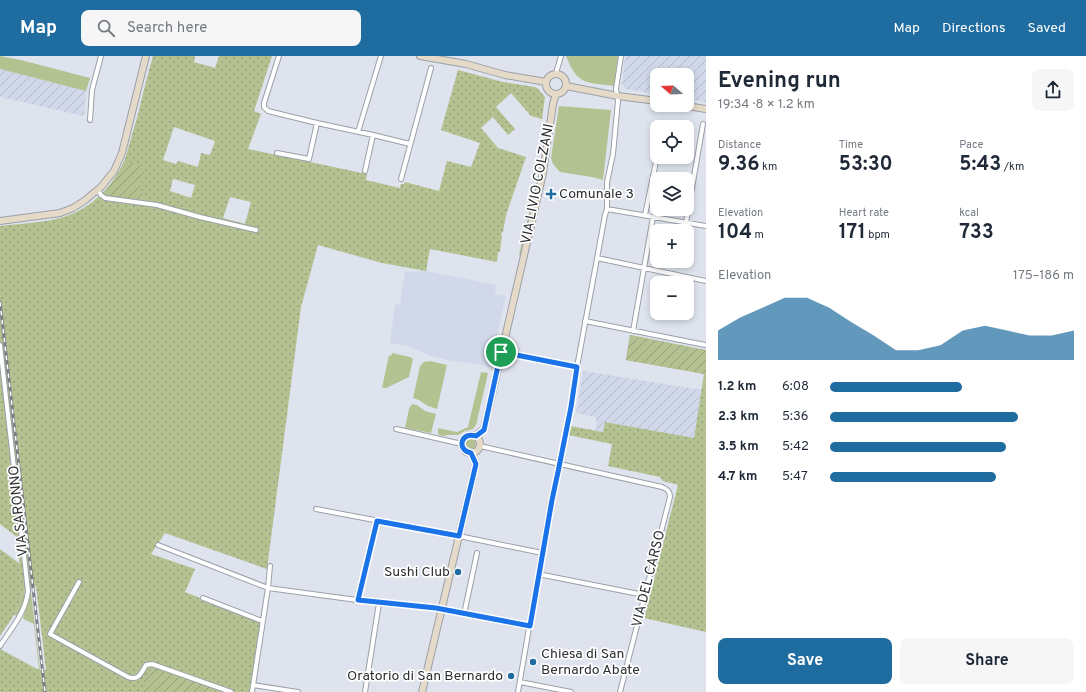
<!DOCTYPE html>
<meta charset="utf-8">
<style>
body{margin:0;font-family:Overpass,sans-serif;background:#f6f6f7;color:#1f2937;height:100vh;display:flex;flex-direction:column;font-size:15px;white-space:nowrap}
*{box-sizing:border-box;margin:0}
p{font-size:13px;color:#747a83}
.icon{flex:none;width:22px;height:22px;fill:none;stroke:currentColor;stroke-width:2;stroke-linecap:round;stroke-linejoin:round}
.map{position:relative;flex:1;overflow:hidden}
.sheet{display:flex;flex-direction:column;background:#fff;width:380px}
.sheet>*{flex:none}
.needle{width:26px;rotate:289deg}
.controls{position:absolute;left:650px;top:12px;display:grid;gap:8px}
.controls a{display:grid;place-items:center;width:44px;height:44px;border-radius:8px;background:#fff;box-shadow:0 2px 6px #0003;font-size:20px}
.pin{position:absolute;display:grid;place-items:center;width:34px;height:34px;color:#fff;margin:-17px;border:2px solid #fff;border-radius:50%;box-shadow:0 1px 4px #0007}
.round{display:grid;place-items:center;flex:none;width:42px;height:42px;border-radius:8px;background:#f6f6f7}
.summary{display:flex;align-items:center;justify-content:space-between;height:68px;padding:0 12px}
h1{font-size:22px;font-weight:700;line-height:30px}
.metrics{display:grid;grid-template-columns:repeat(3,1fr);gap:6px;height:68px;padding:4px 12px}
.metrics div{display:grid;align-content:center}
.metrics b{font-size:20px;font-weight:700}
.metrics small{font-size:11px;font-weight:400}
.metrics p{font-size:11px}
.chart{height:112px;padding:8px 12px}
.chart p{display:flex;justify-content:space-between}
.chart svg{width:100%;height:72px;margin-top:4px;fill:#1f6da0;opacity:.7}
.primary-button{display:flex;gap:8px;margin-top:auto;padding:8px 12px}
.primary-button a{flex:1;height:46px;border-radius:8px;background:#1f6da0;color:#fff;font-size:16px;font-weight:700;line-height:46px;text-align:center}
.primary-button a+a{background:#f6f6f7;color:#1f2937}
ul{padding:0 12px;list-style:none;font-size:13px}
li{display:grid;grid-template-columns:64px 48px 1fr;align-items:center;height:30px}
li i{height:10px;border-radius:5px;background:#1f6da0}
header{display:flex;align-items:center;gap:24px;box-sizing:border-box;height:56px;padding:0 20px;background:#1f6da0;color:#fff}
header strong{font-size:19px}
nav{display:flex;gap:22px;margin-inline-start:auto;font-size:14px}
.search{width:280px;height:36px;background:#f6f6f7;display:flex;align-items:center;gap:10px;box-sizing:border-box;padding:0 14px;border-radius:8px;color:#747a83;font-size:15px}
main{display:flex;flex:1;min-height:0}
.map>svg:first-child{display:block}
</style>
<header>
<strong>Map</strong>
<div class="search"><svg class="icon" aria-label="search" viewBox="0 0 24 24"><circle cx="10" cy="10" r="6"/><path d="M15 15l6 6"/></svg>Search here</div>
<nav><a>Map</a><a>Directions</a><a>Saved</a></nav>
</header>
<main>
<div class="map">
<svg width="706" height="636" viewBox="0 0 706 636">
<defs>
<pattern id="industrial-furrows" width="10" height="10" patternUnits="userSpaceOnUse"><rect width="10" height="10" fill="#d0d8e9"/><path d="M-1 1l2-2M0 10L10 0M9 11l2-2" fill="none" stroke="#b3bac8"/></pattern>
<pattern id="park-dots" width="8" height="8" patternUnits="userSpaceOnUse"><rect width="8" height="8" fill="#b4c291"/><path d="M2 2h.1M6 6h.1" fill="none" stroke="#939e77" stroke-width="1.8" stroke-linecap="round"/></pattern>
<pattern id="garden-furrows" width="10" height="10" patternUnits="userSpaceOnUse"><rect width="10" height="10" fill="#b4c291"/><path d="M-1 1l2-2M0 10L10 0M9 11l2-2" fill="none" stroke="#939e77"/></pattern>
</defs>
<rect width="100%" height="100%" fill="#dee3ed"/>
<path fill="#d0d8e9" d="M 426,215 L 496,229 L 495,238 L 506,240 L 489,312 L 482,309 L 448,304 L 428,299 L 409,290 L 390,287 L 395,248 L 400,249 L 405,216 Z"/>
<path fill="url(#industrial-furrows)" d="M 625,0 L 706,0 L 706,46 L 687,43 L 687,19 L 657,19 L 657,38 L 625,33 L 622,27 Z
M 0,13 L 86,35 L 84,60 L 0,41 Z
M 583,315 L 702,334 L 694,382 L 605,366 L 603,376 L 596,374 L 596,361 L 576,357 Z"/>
<path fill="#b4c291" d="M 0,0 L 21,4 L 90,22 L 86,35 L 0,13 Z
M 566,0 L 618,0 L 614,30 C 586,26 578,30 566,0 Z
M 559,50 L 611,54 L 603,124 L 592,121 L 560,116 L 553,108 L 551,102 Z
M 535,139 L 521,200 L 519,199 L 533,140 Z
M 0,265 L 40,614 L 39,614 L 34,568 L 25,564 L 23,562 L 29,543 L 30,531 Z
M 392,297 L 410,301 L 413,303 L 409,321 L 386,332 L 382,332 L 389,299 L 391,300 Z
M 430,305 L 447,309 L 437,353 L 428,350 L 419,344 L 413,342 L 420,310 L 424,306 Z
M 481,316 L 488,317 L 476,369 L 473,373 L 465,375 L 458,379 L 447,379 L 445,380 L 439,379 L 438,377 L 438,372 L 457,376 L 468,371 Z
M 412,348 L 417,349 L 425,355 L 436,358 L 431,377 L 405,372 L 409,353 Z
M466 388a5 5 0 1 1 10 0a5 5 0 1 1-10 0Z
M 18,489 L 25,531 L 24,546 L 17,560 L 14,559 C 18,551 21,544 22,535 Z"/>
<path fill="url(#park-dots)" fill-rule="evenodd" d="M 153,0 L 195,0 L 194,6 L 215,12 L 219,0 L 272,0 L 254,55 L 261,58 L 248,93 L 367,118 L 366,124 L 400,132 L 401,128 L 404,128 L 405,126 L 439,135 L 447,105 L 471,111 L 480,87 L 441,74 L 458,14 L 503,26 L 535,31 L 538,33 L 545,41 L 542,63 L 531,60 L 511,37 L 496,51 L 515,73 L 508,79 L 493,61 L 481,72 L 498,92 L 526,101 L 506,159 L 503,176 L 502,176 L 501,179 L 502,179 L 500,196 L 498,196 L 497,206 L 430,193 L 426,215 L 382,207 L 318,189 L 301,251 L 267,513 L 165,477 L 151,498 L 195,513 L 185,536 L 200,542 L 200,544 L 261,566 L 251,636 L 0,636 L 0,593 L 39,614 L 46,614 L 36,530 L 22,531 C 22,551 10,565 0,580 L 0,493 L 20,508 L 17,481 L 0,468 L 0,170 C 23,167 50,167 72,158 C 96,148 117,125 126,100 C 130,87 133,74 137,62 C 142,41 147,21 153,0 ZM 174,71 L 215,85 L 210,99 L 201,97 L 198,111 L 178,105 L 176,108 L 163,104 ZM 173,123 L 195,129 L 191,142 L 170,135 ZM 230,141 L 251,146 L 245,168 L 223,162 Z
M 630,279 L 706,294 L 706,576 L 644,562 L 678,429 L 663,425 L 660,421 L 608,410 L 612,388 L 568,379 L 570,370 L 603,376 L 605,366 L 694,382 L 704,318 L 626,304 Z"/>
<path fill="url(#garden-furrows)" d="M 125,105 L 146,111 L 140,131 L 146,144 L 106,140 L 103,138 L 116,122 Z
M 630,279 L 706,295 L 706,312 L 705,318 L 626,304 Z
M 153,612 L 224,636 L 141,636 C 144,626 145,618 153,612 Z"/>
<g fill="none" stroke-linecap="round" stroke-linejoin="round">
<g stroke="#9ba0a9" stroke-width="6">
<path id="street" d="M 279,0 L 264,47 L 264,51 L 268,55 L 317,67 L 373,79 L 410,88
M 621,0 L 616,33 L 618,45 L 613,98 L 607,126 L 607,153 L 706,170
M 556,17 L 561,0
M 90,64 L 92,34 L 101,0
M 358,76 L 381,0
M 277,97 L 309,103 L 317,67
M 365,115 L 373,79
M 401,123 L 431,12
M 98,134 L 101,139 L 105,142 L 157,149 L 200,161 L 256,174
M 645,159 L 657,101
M 686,167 L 703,68
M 597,202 L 706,225
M 585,265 L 690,286 L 706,289
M 633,275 L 653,161
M 0,289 L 28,535 C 26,556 11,573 0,590
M 501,296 L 577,311
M 396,373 L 462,388
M 480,390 L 662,431 C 667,433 670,435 670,441 L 620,636
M 316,453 L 459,480 L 542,497
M 158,489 L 268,532 L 379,547 L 436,552 L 530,571
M 538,518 L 644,539
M 79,526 L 50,578 L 128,621 C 139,625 141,617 146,609 L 152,608 L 231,636
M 203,542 L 262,565
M 358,544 L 377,465
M 464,558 L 477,497
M 520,626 L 571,636
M 253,629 L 298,636
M 252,636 L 268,532 L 270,510
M 365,636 L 379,547
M 518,636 L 551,444 L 558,416 L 571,351 L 577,311 L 605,159 L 607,153"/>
</g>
<g stroke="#9ba0a9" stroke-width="8">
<path id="secondary" d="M 420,0 L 466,8 L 505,19 L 546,26
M546 28a10 10 0 1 1 20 0a10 10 0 1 1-20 0Z
M 566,30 L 618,40 L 657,45
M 681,49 L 706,53
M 0,165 L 60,157 L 73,152 L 84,145 L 101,131 L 114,115 L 122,97 L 146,0
M462 388a9 9 0 1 1 18 0a9 9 0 1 1-18 0Z
M 475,380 L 484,373 L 543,117 L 553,48 L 556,38
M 422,636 L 476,408 L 471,397"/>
</g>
<use href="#street" stroke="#fff" stroke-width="4"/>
<use href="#secondary" stroke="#e5dac8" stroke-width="6"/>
<g stroke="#7b7e85" stroke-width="3">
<path id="rail" d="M 0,246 L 45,636"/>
</g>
<use href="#rail" stroke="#fff" stroke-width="1.5" stroke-dasharray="4.5" stroke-linecap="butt"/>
</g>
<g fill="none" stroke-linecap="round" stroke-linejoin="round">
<g stroke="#fff" stroke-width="8">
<path id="route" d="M 501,296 L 577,311 L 571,351 L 558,416 L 552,444 L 530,570 L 436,552 L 358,544 L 377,465 L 459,480 L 476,408 L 471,397 C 456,394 461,375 476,380 L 484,374 Z"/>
</g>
<use href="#route" stroke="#1a73e8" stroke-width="5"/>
</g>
<g fill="#1f6da0" stroke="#fff" stroke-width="1.5">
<path d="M549 132h4v4h4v4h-4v4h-4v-4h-4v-4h4z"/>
<circle cx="458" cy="516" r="4"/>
<circle cx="533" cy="606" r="4"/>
<circle cx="511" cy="620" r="4"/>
</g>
<g text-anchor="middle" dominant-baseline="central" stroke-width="3.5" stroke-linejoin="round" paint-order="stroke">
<g font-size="14" fill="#2c2e31" stroke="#fff">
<text transform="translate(538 128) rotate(-79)">VIA LIVIO COLZANI</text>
<text transform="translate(19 455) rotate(-96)">VIA SARONNO</text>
<text transform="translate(649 523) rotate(-76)">VIA DEL CARSO</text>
</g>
<g font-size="14" fill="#2c2e31" stroke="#fff" text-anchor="start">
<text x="559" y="138">Comunale 3</text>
<text x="450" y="516" text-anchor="end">Sushi Club</text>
<text x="541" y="598">Chiesa di San<tspan x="541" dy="16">Bernardo Abate</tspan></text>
<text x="503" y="620" text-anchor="end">Oratorio di San Bernardo</text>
</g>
</g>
</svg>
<div class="controls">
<a><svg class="needle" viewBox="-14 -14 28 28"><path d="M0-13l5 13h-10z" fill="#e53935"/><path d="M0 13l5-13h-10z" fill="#747a83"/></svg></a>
<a><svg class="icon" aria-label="locate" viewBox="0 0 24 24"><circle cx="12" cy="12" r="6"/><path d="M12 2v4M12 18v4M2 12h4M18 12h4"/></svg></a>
<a><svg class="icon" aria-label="layers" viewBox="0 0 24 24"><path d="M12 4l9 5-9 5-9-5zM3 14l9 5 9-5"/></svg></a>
<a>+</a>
<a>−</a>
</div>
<div class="pin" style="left:501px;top:296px;background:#1e9e55"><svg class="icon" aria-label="arrive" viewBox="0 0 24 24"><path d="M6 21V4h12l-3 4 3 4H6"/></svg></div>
</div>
<section class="sheet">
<div class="summary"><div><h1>Evening run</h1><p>19:34 · 8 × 1.2 km</p></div><a class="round"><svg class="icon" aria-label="share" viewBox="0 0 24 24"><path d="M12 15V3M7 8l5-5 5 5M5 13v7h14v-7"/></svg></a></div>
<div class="metrics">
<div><p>Distance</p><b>9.36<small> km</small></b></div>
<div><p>Time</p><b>53:30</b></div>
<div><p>Pace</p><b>5:43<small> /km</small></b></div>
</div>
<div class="metrics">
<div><p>Elevation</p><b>104<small> m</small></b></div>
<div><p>Heart rate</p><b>171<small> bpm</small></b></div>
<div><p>kcal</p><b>733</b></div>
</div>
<div class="chart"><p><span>Elevation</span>175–186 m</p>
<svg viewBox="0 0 160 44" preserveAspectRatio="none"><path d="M0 44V26L10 18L20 12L30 6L40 6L50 12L60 21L70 29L80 38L90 38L100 35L110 26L120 23L130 26L140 29L150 29L160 26V44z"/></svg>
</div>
<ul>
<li><b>1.2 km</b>6:08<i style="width:54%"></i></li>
<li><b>2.3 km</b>5:36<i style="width:77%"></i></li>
<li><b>3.5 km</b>5:42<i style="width:72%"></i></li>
<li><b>4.7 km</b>5:47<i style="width:68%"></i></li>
</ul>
<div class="primary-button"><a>Save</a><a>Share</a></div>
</section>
</main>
